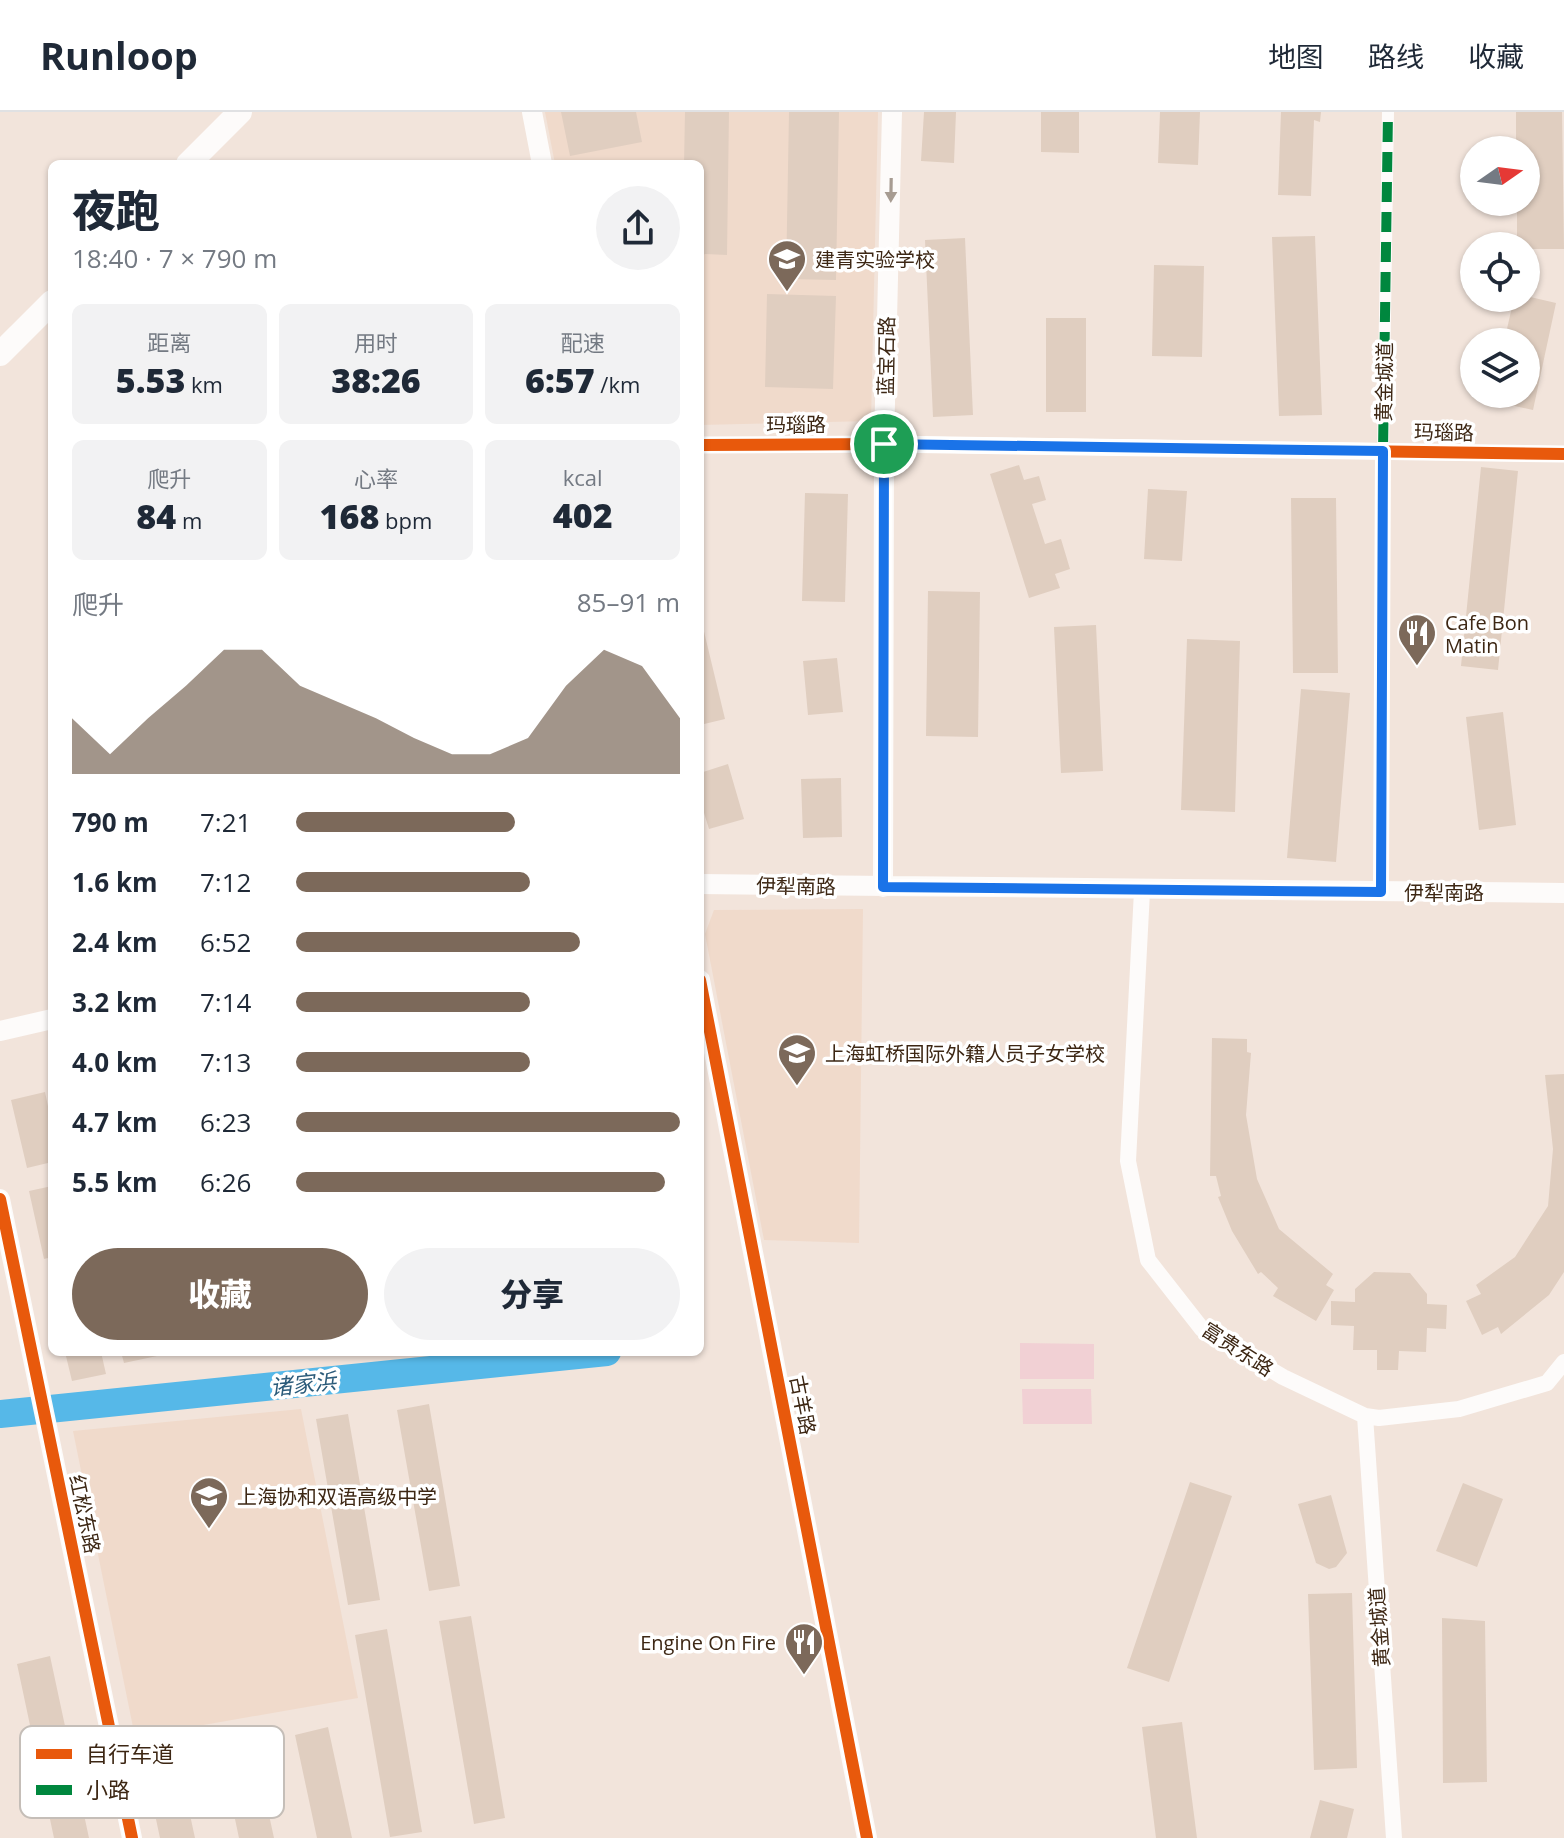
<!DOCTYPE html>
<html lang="zh">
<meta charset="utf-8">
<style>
body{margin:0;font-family:"Open Sans","Noto Sans SC",sans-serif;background:#f2f2f3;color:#1f2937;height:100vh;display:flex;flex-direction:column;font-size:30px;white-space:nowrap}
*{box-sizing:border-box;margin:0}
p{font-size:26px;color:#747a83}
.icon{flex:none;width:44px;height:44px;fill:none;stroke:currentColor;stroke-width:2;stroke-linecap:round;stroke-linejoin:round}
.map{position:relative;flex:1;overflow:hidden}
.side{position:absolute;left:48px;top:48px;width:656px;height:1196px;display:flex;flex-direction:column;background:#fff;border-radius:12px;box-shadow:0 2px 6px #0004}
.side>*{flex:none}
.needle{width:52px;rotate:76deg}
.fabs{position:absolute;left:1460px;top:24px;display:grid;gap:16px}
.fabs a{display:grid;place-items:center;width:80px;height:80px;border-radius:50%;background:#fff;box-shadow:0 2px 6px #0004;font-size:40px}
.pin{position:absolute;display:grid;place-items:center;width:68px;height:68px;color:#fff;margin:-34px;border:4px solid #fff;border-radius:50%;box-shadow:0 2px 8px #0007}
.round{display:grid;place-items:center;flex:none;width:84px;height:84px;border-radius:42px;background:#f2f2f3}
.summary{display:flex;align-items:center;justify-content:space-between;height:136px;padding:0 24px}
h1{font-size:44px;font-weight:800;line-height:60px}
.stats{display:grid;grid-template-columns:repeat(3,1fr);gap:12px;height:136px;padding:8px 24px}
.stats div{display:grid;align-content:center;border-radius:12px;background:#f2f2f3;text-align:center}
.stats b{font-size:34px;font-weight:800}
.stats small{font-size:22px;font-weight:400}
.stats p{font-size:22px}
.chart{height:224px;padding:16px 24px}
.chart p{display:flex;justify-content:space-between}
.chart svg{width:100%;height:144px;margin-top:8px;fill:#7c695a;opacity:.7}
.action{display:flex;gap:16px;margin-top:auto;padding:16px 24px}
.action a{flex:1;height:92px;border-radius:48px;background:#7c695a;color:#fff;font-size:32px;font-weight:800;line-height:92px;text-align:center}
.action a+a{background:#f2f2f3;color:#1f2937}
ul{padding:0 24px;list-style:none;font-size:26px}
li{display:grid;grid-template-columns:128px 96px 1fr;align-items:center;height:60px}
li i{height:20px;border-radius:10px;background:#7c695a}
header{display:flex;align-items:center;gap:48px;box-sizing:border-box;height:112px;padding:0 40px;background:#fff;border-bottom:2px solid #e0e1e3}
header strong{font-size:38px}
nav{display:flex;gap:44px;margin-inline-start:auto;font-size:28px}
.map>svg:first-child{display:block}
</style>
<header>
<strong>Runloop</strong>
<nav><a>地图</a><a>路线</a><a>收藏</a></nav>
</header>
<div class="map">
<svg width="1564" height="1726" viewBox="0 0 1564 1726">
<rect width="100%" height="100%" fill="#f2e4db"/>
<path fill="#f0dacb" d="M 545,0 L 878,0 L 871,309 L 700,313 L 700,52 L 555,52 Z
M 863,797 L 859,1131 L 764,1128 L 705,822 L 714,798 Z
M 301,1297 L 358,1586 L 135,1625 L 73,1319 Z"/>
<path fill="#f1d0d4" d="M 1020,1231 L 1094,1232 L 1094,1267 L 1020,1267 Z
M 1022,1277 L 1091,1277 L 1092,1312 L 1023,1312 Z"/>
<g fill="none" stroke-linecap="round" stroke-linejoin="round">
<path stroke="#56b8e8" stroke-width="28" d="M 0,1302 L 607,1240"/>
</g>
<path fill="#e0cec0" d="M 561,0 L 636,0 L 642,30 L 570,44 Z
M 685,0 L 729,0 L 727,143 L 705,142 L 700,145 L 700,52 L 684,52 Z
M 789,0 L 839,0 L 836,168 L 786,167 Z
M 924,0 L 956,0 L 954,51 L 921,49 Z
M 1041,0 L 1079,0 L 1079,41 L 1041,40 Z
M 1160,0 L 1200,0 L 1198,53 L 1158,51 Z
M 1281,0 L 1321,0 L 1320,10 L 1314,8 L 1311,84 L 1278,83 Z
M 1516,0 L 1562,0 L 1564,137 L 1526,137 L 1526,134 L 1517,134 L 1517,90 L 1526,90 L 1526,38 L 1516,38 Z
M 1315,124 L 1322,303 L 1279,304 L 1272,125 Z
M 965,126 L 973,303 L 933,305 L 925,128 Z
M 1154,153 L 1204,154 L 1202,245 L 1152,244 Z
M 767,182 L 836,184 L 833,277 L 765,275 Z
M 1526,184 L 1556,191 L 1533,298 L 1492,289 L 1493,282 L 1526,282 L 1526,230 L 1504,230 L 1514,186 Z
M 1046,206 L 1086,206 L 1086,300 L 1046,300 Z
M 1019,353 L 1024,368 L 1039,364 L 1046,388 L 1032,392 L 1045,432 L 1061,427 L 1070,457 L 1055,462 L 1060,476 L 1029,486 L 990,362 Z
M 1481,355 L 1518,359 L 1498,558 L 1461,554 Z
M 1148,377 L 1187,379 L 1182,449 L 1144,447 Z
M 805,381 L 848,382 L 845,490 L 802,489 Z
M 1291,386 L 1336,386 L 1338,561 L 1293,561 Z
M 928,479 L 980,480 L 978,625 L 926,624 Z
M 701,507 L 725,607 L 700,613 L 700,508 Z
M 1096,513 L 1103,659 L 1061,661 L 1054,515 Z
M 1187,527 L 1240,529 L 1235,700 L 1181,698 Z
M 837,546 L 843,600 L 808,603 L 803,549 Z
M 1301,577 L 1350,581 L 1336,750 L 1287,746 Z
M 1503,600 L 1516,713 L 1479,718 L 1466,605 Z
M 728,652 L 744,707 L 709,717 L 700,688 L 700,661 Z
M 841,666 L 842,725 L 803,726 L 801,667 Z
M 1212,926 L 1247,927 L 1247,940 L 1251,941 L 1246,1003 L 1257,1067 L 1279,1117 L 1333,1162 L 1326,1173 L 1334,1178 L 1316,1209 L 1273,1184 L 1278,1176 L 1261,1160 L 1258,1162 L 1232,1119 L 1218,1085 L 1221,1084 L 1216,1064 L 1210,1064 Z
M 1564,962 L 1564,1160 L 1549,1183 L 1501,1222 L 1498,1215 L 1482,1223 L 1466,1189 L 1481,1182 L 1476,1173 L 1515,1145 L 1548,1094 L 1553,1037 L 1545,963 Z
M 45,980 L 52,1013 L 52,1050 L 27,1056 L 11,988 Z
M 52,1074 L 52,1145 L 44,1147 L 29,1079 Z
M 1374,1160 L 1410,1161 L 1427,1182 L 1427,1192 L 1447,1193 L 1446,1217 L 1427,1216 L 1426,1240 L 1399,1239 L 1398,1258 L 1377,1258 L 1377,1238 L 1353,1238 L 1354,1214 L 1331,1213 L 1331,1189 L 1355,1190 L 1355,1177 Z
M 65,1240 L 101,1240 L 106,1262 L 72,1269 Z
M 121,1240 L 157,1240 L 157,1244 L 124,1251 Z
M 429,1292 L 460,1474 L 429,1479 L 397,1298 Z
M 348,1302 L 380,1488 L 348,1493 L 316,1307 Z
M 1190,1370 L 1232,1384 L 1169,1570 L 1127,1556 Z
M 1463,1371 L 1503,1387 L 1477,1455 L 1436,1439 Z
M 1331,1383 L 1347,1441 L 1336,1455 L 1329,1457 L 1316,1451 L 1298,1392 Z
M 1352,1481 L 1357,1656 L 1314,1658 L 1308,1482 Z
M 471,1504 L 505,1706 L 474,1712 L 439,1509 Z
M 1442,1506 L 1485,1509 L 1487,1670 L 1443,1671 Z
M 387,1517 L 422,1720 L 390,1725 L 355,1523 Z
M 50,1544 L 89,1726 L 54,1726 L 17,1552 Z
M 1182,1610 L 1197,1726 L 1156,1726 L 1142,1615 Z
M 328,1615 L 352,1726 L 317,1726 L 295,1623 Z
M 252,1624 L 274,1726 L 239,1726 L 219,1631 Z
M 177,1643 L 195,1726 L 160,1726 L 144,1651 Z
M 1320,1688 L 1354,1697 L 1347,1726 L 1310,1726 Z"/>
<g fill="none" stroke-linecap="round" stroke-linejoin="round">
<path stroke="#fdfbfa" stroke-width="12" d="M 1381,780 L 1383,339 L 1388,0"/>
<path stroke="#fdfbfa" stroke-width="16" d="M 700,333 L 884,332 L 1564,342
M 1142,779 L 1128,1049 L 1148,1148 L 1202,1217 L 1283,1265 L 1365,1304 L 1379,1306 L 1459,1297 L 1547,1271 L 1564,1250
M 1365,1304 L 1394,1726"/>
<path stroke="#fdfbfa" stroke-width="20" d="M 532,0 L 542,52
M 700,772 L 1564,781
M 883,775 L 884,332 L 892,0
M 700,868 L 867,1726
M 0,919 L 52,907
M 0,1087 L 132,1726"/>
<path stroke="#fdfbfa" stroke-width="24" d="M 188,52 L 240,0
M 0,242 L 52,190"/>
<path stroke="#00873e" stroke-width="10" stroke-dasharray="20 10" stroke-linecap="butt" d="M 1381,780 L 1383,339 L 1388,0"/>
<g stroke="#fff" stroke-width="17">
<path id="cycleway" d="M 700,333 L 884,332 L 1564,342
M 700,868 L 867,1726
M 0,1087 L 132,1726"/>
</g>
<use href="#cycleway" stroke="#e8590c" stroke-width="12"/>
</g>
<defs><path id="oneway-solid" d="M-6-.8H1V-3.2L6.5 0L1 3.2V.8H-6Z" transform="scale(2)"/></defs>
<use fill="#a79c92" href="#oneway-solid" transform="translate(891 78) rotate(91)"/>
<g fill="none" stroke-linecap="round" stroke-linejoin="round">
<g stroke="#fff" stroke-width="16">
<path id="route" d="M 884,332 L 1383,339 L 1381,780 L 883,775 Z"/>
</g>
<use href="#route" stroke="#1a73e8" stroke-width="10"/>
</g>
<defs>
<g id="school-pin" transform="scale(2)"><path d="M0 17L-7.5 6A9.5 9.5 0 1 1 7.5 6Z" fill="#7c695a" stroke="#fff"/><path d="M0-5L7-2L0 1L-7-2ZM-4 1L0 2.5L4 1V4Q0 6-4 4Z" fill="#fff"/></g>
<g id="restaurant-pin" transform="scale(2)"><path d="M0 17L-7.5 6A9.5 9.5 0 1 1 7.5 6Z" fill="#7c695a" stroke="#fff"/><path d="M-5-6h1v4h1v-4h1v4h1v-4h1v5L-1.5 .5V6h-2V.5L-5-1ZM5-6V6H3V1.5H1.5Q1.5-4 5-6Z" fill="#fff"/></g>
</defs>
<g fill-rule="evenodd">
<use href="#school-pin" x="787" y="147"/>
<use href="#restaurant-pin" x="1417" y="521"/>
<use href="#school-pin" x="797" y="941"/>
<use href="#school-pin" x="209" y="1384"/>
<use href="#restaurant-pin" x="804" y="1530"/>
</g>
<g text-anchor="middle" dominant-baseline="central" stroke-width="7" stroke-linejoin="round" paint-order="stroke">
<g font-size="20" fill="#3d2714" stroke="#fff" text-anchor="start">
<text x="815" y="147">建青实验学校</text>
<text x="1445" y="510">Cafe Bon<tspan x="1445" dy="23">Matin</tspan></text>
<text x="825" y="941">上海虹桥国际外籍人员子女学校</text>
<text x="237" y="1384">上海协和双语高级中学</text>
<text x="776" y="1530" text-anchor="end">Engine On Fire</text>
</g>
<g font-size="20" fill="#3d2714" stroke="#fff">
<text transform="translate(886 244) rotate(-89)">蓝宝石路</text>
<text transform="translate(1384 270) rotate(-89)">黄金城道</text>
<text x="796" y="312">玛瑙路</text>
<text transform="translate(1444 320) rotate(1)">玛瑙路</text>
<text transform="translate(796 774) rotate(1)">伊犁南路</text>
<text x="1444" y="780">伊犁南路</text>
<text transform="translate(1238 1237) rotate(33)">富贵东路</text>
<text transform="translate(803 1293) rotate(79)">古羊路</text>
<text transform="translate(85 1402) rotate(78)">红松东路</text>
<text transform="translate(1379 1515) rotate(-94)">黄金城道</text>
</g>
<g font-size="22" font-style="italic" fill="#2b5b7a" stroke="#fff">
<text transform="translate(303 1271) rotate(-6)">诸家浜</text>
</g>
</g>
<rect x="20" y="1614" width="264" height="92" rx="12" fill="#fff" stroke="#c5beb8" stroke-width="2"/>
<rect x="36" y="1637" width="36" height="10" fill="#e8590c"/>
<rect x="36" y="1673" width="36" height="10" fill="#00873e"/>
<g font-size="22" fill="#3d2714">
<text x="86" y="1650">自行车道</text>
<text x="86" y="1686">小路</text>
</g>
</svg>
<div class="fabs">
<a><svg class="needle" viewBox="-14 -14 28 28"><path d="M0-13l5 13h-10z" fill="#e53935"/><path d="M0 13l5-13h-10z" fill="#747a83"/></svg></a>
<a><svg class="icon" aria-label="locate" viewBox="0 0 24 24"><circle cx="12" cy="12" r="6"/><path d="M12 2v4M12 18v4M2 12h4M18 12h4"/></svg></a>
<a><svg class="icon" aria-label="layers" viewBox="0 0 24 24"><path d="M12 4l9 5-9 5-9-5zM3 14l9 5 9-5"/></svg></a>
</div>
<div class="pin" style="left:884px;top:332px;background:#1e9e55"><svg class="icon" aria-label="arrive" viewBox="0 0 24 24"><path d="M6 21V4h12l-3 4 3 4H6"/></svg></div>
<section class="side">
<div class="summary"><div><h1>夜跑</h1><p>18:40 · 7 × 790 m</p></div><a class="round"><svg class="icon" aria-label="share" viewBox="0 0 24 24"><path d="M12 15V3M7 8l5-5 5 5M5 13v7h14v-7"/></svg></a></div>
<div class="stats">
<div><p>距离</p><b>5.53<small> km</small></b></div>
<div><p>用时</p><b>38:26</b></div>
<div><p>配速</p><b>6:57<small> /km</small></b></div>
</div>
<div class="stats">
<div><p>爬升</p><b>84<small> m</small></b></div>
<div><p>心率</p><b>168<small> bpm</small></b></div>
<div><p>kcal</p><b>402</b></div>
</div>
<div class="chart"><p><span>爬升</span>85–91 m</p>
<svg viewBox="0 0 160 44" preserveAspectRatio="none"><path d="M0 44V27L10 38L20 27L30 17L40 6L50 6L60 17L70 22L80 27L90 33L100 38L110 38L120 33L130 17L140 6L150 11L160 27V44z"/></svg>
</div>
<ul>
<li><b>790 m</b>7:21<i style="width:57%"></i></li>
<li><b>1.6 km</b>7:12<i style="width:61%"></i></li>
<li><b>2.4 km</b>6:52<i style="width:74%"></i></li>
<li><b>3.2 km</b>7:14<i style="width:61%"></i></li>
<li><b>4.0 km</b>7:13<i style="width:61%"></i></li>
<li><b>4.7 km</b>6:23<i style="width:100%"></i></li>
<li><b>5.5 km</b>6:26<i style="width:96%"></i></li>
</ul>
<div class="action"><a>收藏</a><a>分享</a></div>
</section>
</div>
